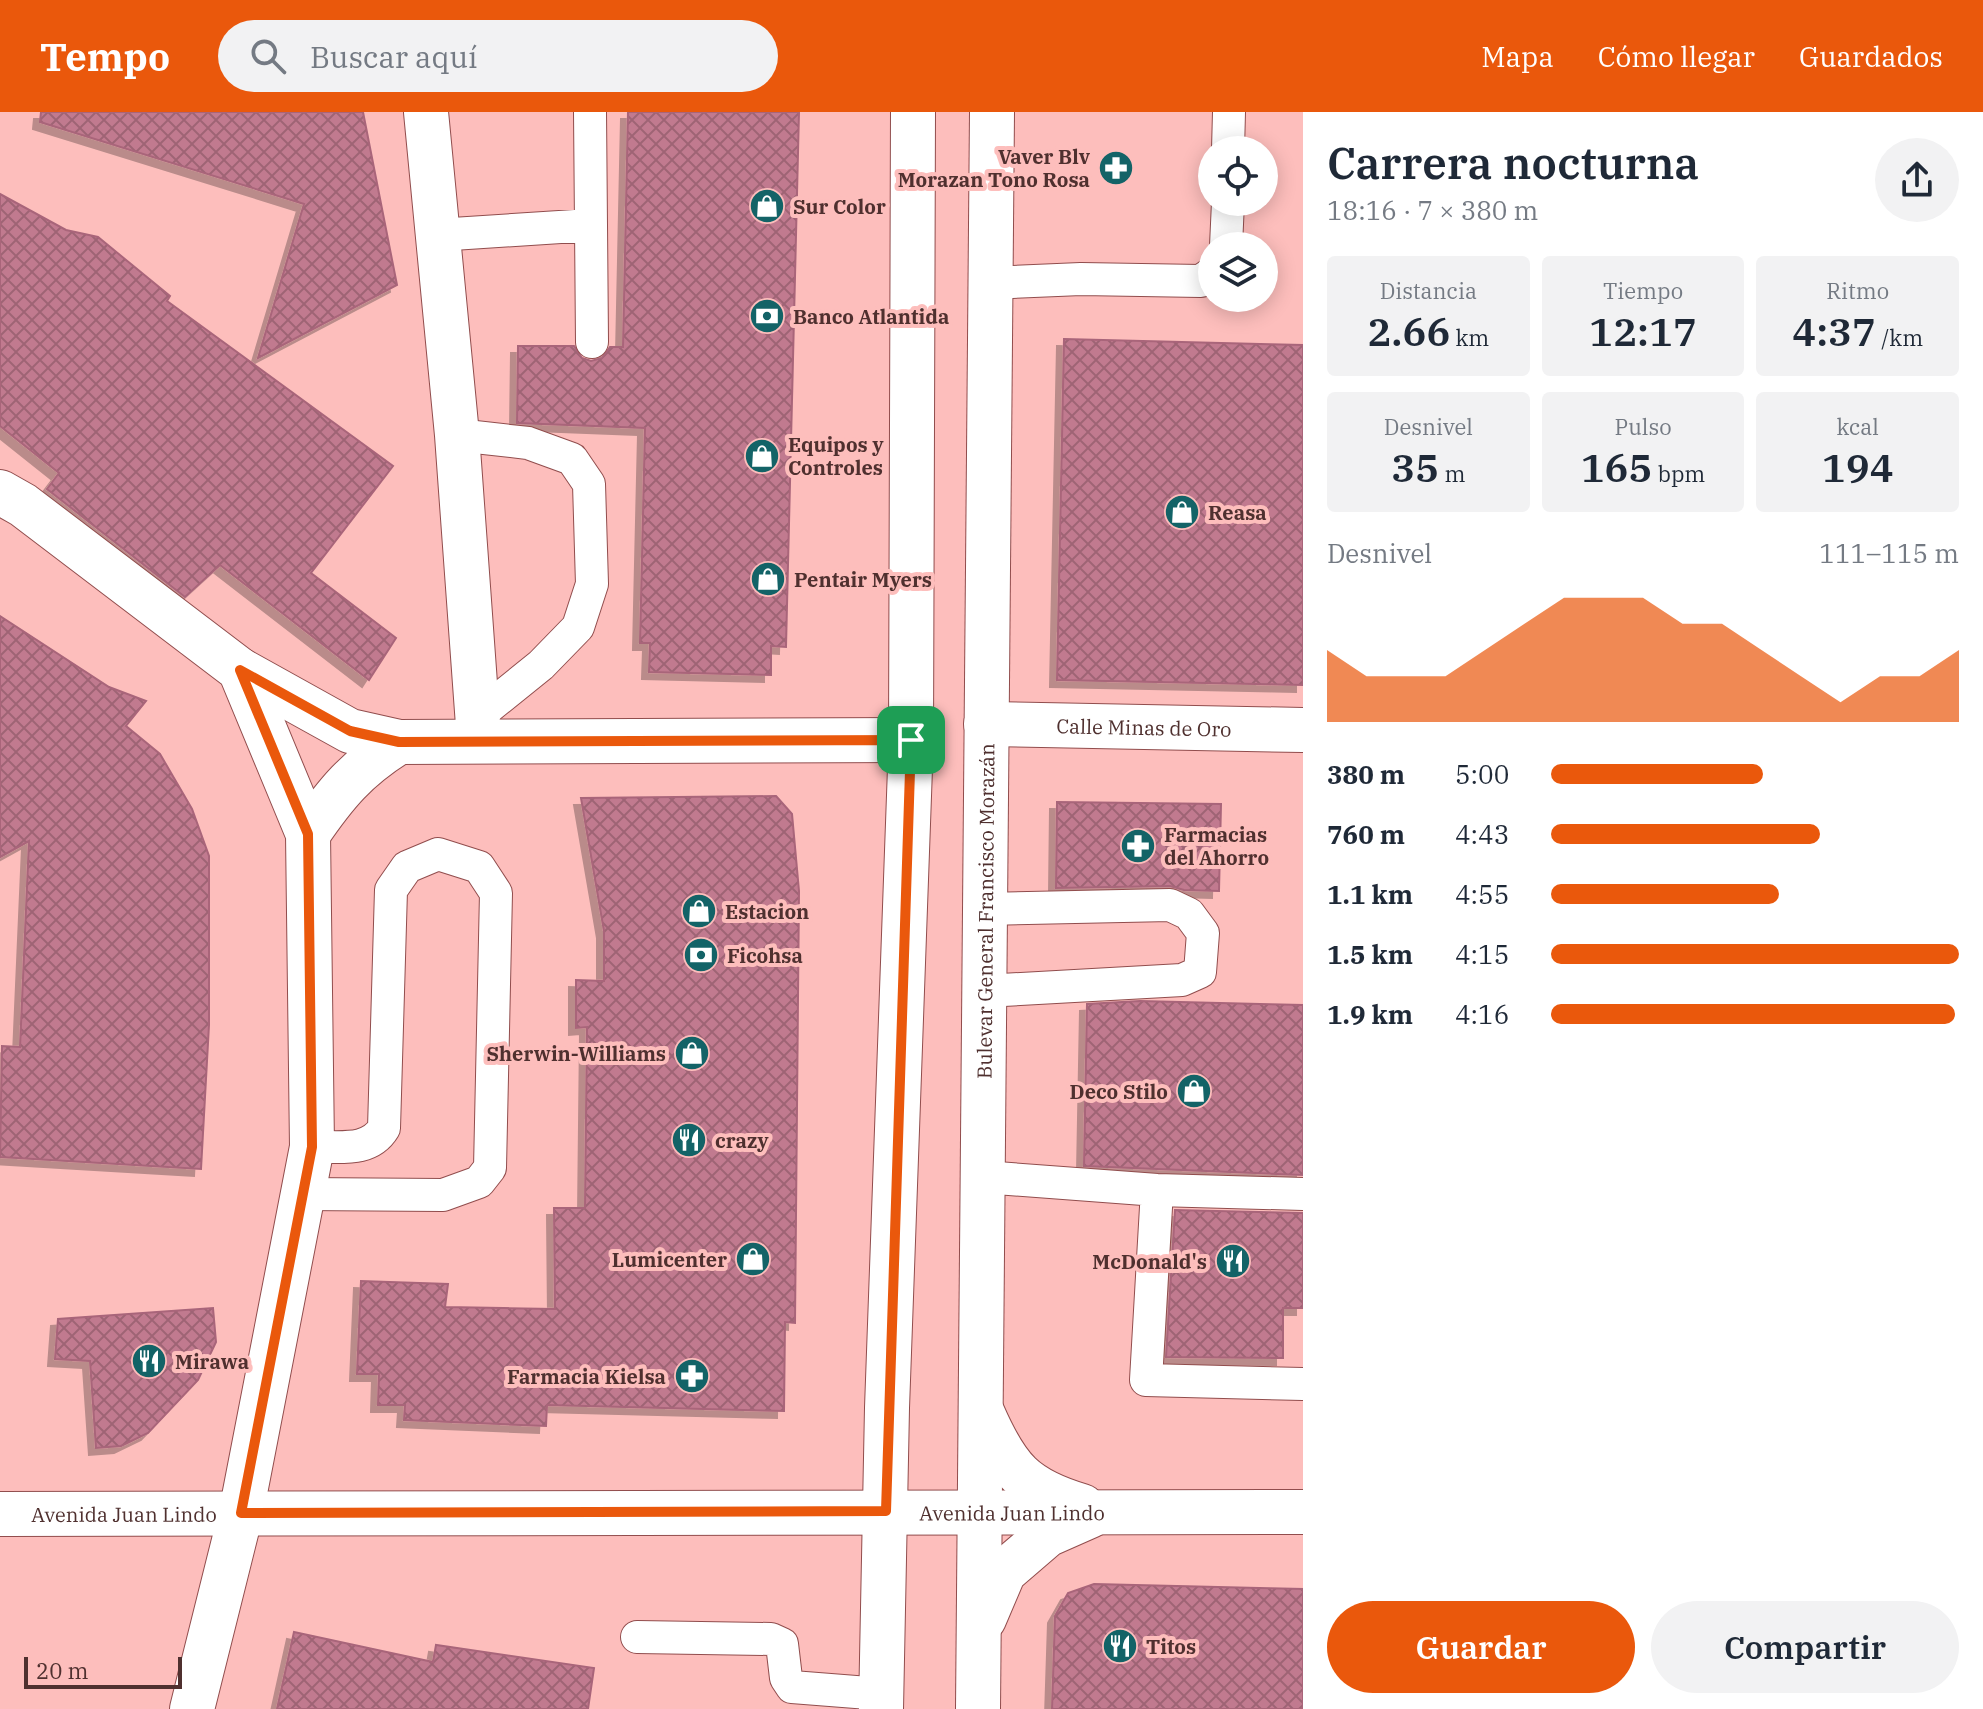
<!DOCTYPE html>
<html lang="es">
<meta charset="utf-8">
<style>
body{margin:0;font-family:"IBM Plex Serif",serif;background:#f2f2f3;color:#1f2937;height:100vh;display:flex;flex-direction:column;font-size:30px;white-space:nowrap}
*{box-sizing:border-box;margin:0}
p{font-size:26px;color:#747a83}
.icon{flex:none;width:44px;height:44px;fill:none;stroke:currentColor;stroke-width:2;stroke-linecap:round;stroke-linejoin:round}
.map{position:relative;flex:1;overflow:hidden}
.sheet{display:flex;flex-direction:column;background:#fff;width:680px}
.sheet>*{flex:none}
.buttons{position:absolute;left:1198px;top:24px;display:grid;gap:16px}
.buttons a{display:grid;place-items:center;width:80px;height:80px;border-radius:50%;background:#fff;box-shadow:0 4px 20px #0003;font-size:40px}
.scale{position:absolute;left:24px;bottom:20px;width:158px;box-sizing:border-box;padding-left:8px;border:4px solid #4f302f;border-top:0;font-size:22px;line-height:28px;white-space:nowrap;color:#4f302f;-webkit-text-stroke:6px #fdbebc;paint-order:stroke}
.pin{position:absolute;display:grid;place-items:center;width:68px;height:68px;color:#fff;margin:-34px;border-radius:16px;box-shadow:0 4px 12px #0006}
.round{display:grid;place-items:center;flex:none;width:84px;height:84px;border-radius:42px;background:#f2f2f3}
.summary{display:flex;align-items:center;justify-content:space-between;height:136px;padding:0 24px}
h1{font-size:44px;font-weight:600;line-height:60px}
.stats{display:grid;grid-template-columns:repeat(3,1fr);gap:12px;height:136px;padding:8px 24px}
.stats div{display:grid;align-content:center;border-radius:8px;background:#f2f2f3;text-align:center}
.stats b{font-size:40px;font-weight:600}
.stats small{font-size:22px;font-weight:400}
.stats p{font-size:22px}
.chart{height:224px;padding:16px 24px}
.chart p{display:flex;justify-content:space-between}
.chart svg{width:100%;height:144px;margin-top:8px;fill:#ea580c;opacity:.7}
.button{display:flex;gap:16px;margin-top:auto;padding:16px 24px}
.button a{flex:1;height:92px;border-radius:48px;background:#ea580c;color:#fff;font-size:32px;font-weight:600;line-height:92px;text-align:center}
.button a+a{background:#f2f2f3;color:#1f2937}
ul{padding:0 24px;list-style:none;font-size:26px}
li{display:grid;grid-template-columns:128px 96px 1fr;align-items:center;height:60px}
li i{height:20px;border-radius:10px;background:#ea580c}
header{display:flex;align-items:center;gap:48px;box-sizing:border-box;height:112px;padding:0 40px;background:#ea580c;color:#fff}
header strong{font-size:38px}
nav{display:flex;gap:44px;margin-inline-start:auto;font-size:28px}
.search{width:560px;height:72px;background:#f2f2f3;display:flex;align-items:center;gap:20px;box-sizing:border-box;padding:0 28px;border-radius:44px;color:#747a83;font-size:30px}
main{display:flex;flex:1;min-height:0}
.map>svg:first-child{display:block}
</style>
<header>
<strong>Tempo</strong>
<div class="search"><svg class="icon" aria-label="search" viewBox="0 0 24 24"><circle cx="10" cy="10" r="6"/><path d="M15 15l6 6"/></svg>Buscar aquí</div>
<nav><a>Mapa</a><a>Cómo llegar</a><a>Guardados</a></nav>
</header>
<main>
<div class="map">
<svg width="1303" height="1597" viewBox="0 0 1303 1597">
<defs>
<pattern id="building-cross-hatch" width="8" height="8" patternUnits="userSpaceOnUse" patternTransform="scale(2)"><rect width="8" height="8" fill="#c17a8f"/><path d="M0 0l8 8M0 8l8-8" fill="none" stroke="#9f6475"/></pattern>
<filter id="shadow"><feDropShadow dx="-7" dy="7" stdDeviation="0" flood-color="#0004"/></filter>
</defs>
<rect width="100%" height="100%" fill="#fdbebc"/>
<path fill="url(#building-cross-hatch)" stroke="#a9657a" stroke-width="2" filter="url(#shadow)" d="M 41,0 L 363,0 L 397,173 L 258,246 L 304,92 L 40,10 Z
M 628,0 L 799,0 L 786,535 L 771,534 L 771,563 L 649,560 L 650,531 L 640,531 L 645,316 L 517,311 L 518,234 L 574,234 L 582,246 L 591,249 L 602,246 L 610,235 L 623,235 Z
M 0,82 L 66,118 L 98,125 L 170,184 L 167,189 L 393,354 L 311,461 L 396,526 L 369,568 L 220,453 L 185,485 L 47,377 L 59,361 L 0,314 Z
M 1064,227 L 1303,233 L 1303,573 L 1057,568 Z
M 0,504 L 109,575 L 146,589 L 126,614 L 160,642 L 192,697 L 209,744 L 209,913 L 201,1057 L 0,1045 L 2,934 L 20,935 L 29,729 L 0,745 Z
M 776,684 L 792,702 L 799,779 L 795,1211 L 785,1210 L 784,1299 L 547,1293 L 546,1314 L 404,1308 L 405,1293 L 378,1293 L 379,1262 L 357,1262 L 361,1169 L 448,1172 L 445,1195 L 555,1197 L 554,1096 L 585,1096 L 587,915 L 576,916 L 576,868 L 604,869 L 604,819 L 581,686 Z
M 1057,690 L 1221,692 L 1219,779 L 1184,778 L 1170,774 L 1056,776 Z
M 1140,889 L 1303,893 L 1303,1063 L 1084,1054 L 1087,892 Z
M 1175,1098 L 1303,1101 L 1303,1196 L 1283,1196 L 1283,1246 L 1166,1245 Z
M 213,1196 L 216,1230 L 198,1268 L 148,1321 L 121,1334 L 96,1336 L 90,1249 L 55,1247 L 58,1207 Z
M 1094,1472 L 1303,1477 L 1303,1597 L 1052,1597 L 1055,1504 L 1068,1481 Z
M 294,1520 L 433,1550 L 436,1533 L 594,1556 L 588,1597 L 277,1597 Z"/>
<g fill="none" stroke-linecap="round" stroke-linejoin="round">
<g stroke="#914d4d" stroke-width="34">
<path id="lane" d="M 590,0 L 591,113
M 1228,38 L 1229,0
M 437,123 L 591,113 L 592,230
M 1226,134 L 1228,90
M 990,171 L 1081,167 L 1201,169 L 1212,161
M 457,323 L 528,331 L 572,347 L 589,372 L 592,472 L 578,515 L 541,553 L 479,603
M 984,879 L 1182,868 L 1200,860 L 1203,821 L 1189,802 L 1170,793 L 985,797
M 983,1065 L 1157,1078 L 1303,1082
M 1157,1078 L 1146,1268 L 1303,1272
M 302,1082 L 443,1083 L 479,1070 L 490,1056 L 496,781 L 479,755 L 438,742 L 407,755 L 391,778 L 384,1016 C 369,1041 339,1034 312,1035
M 637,1525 L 771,1527 L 782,1532 L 786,1566 L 792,1575 L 881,1582"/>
</g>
<g stroke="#914d4d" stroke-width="46">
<g id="street">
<path d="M 426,0 L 457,323 L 479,627"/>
<path d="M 0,380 L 23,393 L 240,558 L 308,722 L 312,1035 L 241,1401 L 192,1597"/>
<path d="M 240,558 L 350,619 L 399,630 L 911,628"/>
<path id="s1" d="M 986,612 L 1303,618"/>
<path d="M 308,722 C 336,681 356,657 399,630"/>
</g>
</g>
<g stroke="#914d4d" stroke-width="46">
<g id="secondary">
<path d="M 983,1302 C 1007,1357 1024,1377 1082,1394"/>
<path id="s2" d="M 0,1402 L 1303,1400"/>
<path d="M 984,1507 L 1004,1460 L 1047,1423 L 1090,1404"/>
<path d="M 881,1597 L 887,1296 L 911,628 L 913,0"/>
<path id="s3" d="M 978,1597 L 992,0"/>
</g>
</g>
<use href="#lane" stroke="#fff" stroke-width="32"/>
<use href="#street" stroke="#fff" stroke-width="44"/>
<use href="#secondary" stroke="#fff" stroke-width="44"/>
</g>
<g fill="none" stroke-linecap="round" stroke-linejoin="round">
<g stroke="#fff" stroke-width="16">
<path id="route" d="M 240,558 L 350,619 L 399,630 L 911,628 L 886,1399 L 241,1401 L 312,1035 L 308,722 Z"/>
</g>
<use href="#route" stroke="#ea580c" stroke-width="10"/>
</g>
<defs>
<g id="pharmacy-disc" transform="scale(1.8)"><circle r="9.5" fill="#136367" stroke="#fdbebc"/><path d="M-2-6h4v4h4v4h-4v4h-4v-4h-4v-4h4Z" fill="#fff"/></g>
<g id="shop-disc" transform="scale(1.8)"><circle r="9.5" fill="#136367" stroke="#fdbebc"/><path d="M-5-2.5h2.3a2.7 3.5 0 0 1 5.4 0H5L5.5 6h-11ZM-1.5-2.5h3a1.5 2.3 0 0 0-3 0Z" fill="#fff"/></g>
<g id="bank-disc" transform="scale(1.8)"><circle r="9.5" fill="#136367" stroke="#fdbebc"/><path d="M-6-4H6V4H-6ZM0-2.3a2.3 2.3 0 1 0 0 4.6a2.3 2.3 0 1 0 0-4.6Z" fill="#fff"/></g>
<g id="restaurant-disc" transform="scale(1.8)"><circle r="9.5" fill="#136367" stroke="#fdbebc"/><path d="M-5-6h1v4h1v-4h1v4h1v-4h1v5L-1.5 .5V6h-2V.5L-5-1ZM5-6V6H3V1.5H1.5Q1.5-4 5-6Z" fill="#fff"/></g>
</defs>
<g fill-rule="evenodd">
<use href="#pharmacy-disc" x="1116" y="56"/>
<use href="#shop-disc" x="767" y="94"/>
<use href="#bank-disc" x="767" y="204"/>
<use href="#shop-disc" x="762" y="344"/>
<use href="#shop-disc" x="1182" y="400"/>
<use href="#shop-disc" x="768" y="467"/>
<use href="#pharmacy-disc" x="1138" y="734"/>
<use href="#shop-disc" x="699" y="799"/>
<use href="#bank-disc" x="701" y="843"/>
<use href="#shop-disc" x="692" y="941"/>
<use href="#shop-disc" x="1194" y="979"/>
<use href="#restaurant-disc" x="689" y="1028"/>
<use href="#shop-disc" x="753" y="1147"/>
<use href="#restaurant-disc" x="1233" y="1149"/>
<use href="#restaurant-disc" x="149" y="1249"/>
<use href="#pharmacy-disc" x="692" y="1264"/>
<use href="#restaurant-disc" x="1120" y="1534"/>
</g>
<g text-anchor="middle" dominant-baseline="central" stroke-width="8" stroke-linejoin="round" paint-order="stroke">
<g font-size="20" font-weight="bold" fill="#4f302f" stroke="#fdbebc" text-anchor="start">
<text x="1090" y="44" text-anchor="end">Vaver Blv<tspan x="1090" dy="23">Morazan Tono Rosa</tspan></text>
<text x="793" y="94">Sur Color</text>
<text x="793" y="204">Banco Atlantida</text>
<text x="788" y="332">Equipos y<tspan x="788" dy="23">Controles</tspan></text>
<text x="1208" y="400">Reasa</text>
<text x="794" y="467">Pentair Myers</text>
<text x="1164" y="722">Farmacias<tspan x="1164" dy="23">del Ahorro</tspan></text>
<text x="725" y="799">Estacion</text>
<text x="727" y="843">Ficohsa</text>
<text x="666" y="941" text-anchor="end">Sherwin-Williams</text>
<text x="1168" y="979" text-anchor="end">Deco Stilo</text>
<text x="715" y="1028">crazy</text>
<text x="727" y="1147" text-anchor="end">Lumicenter</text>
<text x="1207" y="1149" text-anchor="end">McDonald's</text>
<text x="175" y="1249">Mirawa</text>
<text x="666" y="1264" text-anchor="end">Farmacia Kielsa</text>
<text x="1146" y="1534">Titos</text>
</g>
<g font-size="20" fill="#4f302f" stroke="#fdbebc">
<text stroke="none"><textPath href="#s1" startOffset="158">Calle Minas de Oro</textPath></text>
<text stroke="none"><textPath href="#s3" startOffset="798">Bulevar General Francisco Morazán</textPath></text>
<text stroke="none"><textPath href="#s2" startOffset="1012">Avenida Juan Lindo</textPath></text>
<text stroke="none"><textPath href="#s2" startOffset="124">Avenida Juan Lindo</textPath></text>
</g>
</g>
</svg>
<div class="buttons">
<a><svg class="icon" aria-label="locate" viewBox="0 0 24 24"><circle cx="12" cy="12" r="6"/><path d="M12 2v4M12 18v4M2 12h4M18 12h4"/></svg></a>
<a><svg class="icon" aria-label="layers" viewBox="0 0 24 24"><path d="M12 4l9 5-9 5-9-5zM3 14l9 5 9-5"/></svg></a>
</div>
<div class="scale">20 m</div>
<div class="pin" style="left:911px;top:628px;background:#1e9e55"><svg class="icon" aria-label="arrive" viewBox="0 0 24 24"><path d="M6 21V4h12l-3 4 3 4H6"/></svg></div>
</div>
<section class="sheet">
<div class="summary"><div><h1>Carrera nocturna</h1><p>18:16 · 7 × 380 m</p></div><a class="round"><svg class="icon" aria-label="share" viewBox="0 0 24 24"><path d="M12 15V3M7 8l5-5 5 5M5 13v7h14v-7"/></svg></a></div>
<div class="stats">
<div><p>Distancia</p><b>2.66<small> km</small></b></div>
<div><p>Tiempo</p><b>12:17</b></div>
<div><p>Ritmo</p><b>4:37<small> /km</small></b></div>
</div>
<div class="stats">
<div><p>Desnivel</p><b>35<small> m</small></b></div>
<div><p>Pulso</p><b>165<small> bpm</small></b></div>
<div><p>kcal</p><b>194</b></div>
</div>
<div class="chart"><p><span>Desnivel</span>111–115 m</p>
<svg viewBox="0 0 160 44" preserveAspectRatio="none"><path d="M0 44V22L10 30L20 30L30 30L40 22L50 14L60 6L70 6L80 6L90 14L100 14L110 22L120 30L130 38L140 30L150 30L160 22V44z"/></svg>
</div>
<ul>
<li><b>380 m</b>5:00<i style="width:52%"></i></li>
<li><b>760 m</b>4:43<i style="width:66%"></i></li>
<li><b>1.1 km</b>4:55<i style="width:56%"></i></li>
<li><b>1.5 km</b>4:15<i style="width:100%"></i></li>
<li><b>1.9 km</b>4:16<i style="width:99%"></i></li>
</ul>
<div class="button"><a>Guardar</a><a>Compartir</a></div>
</section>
</main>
